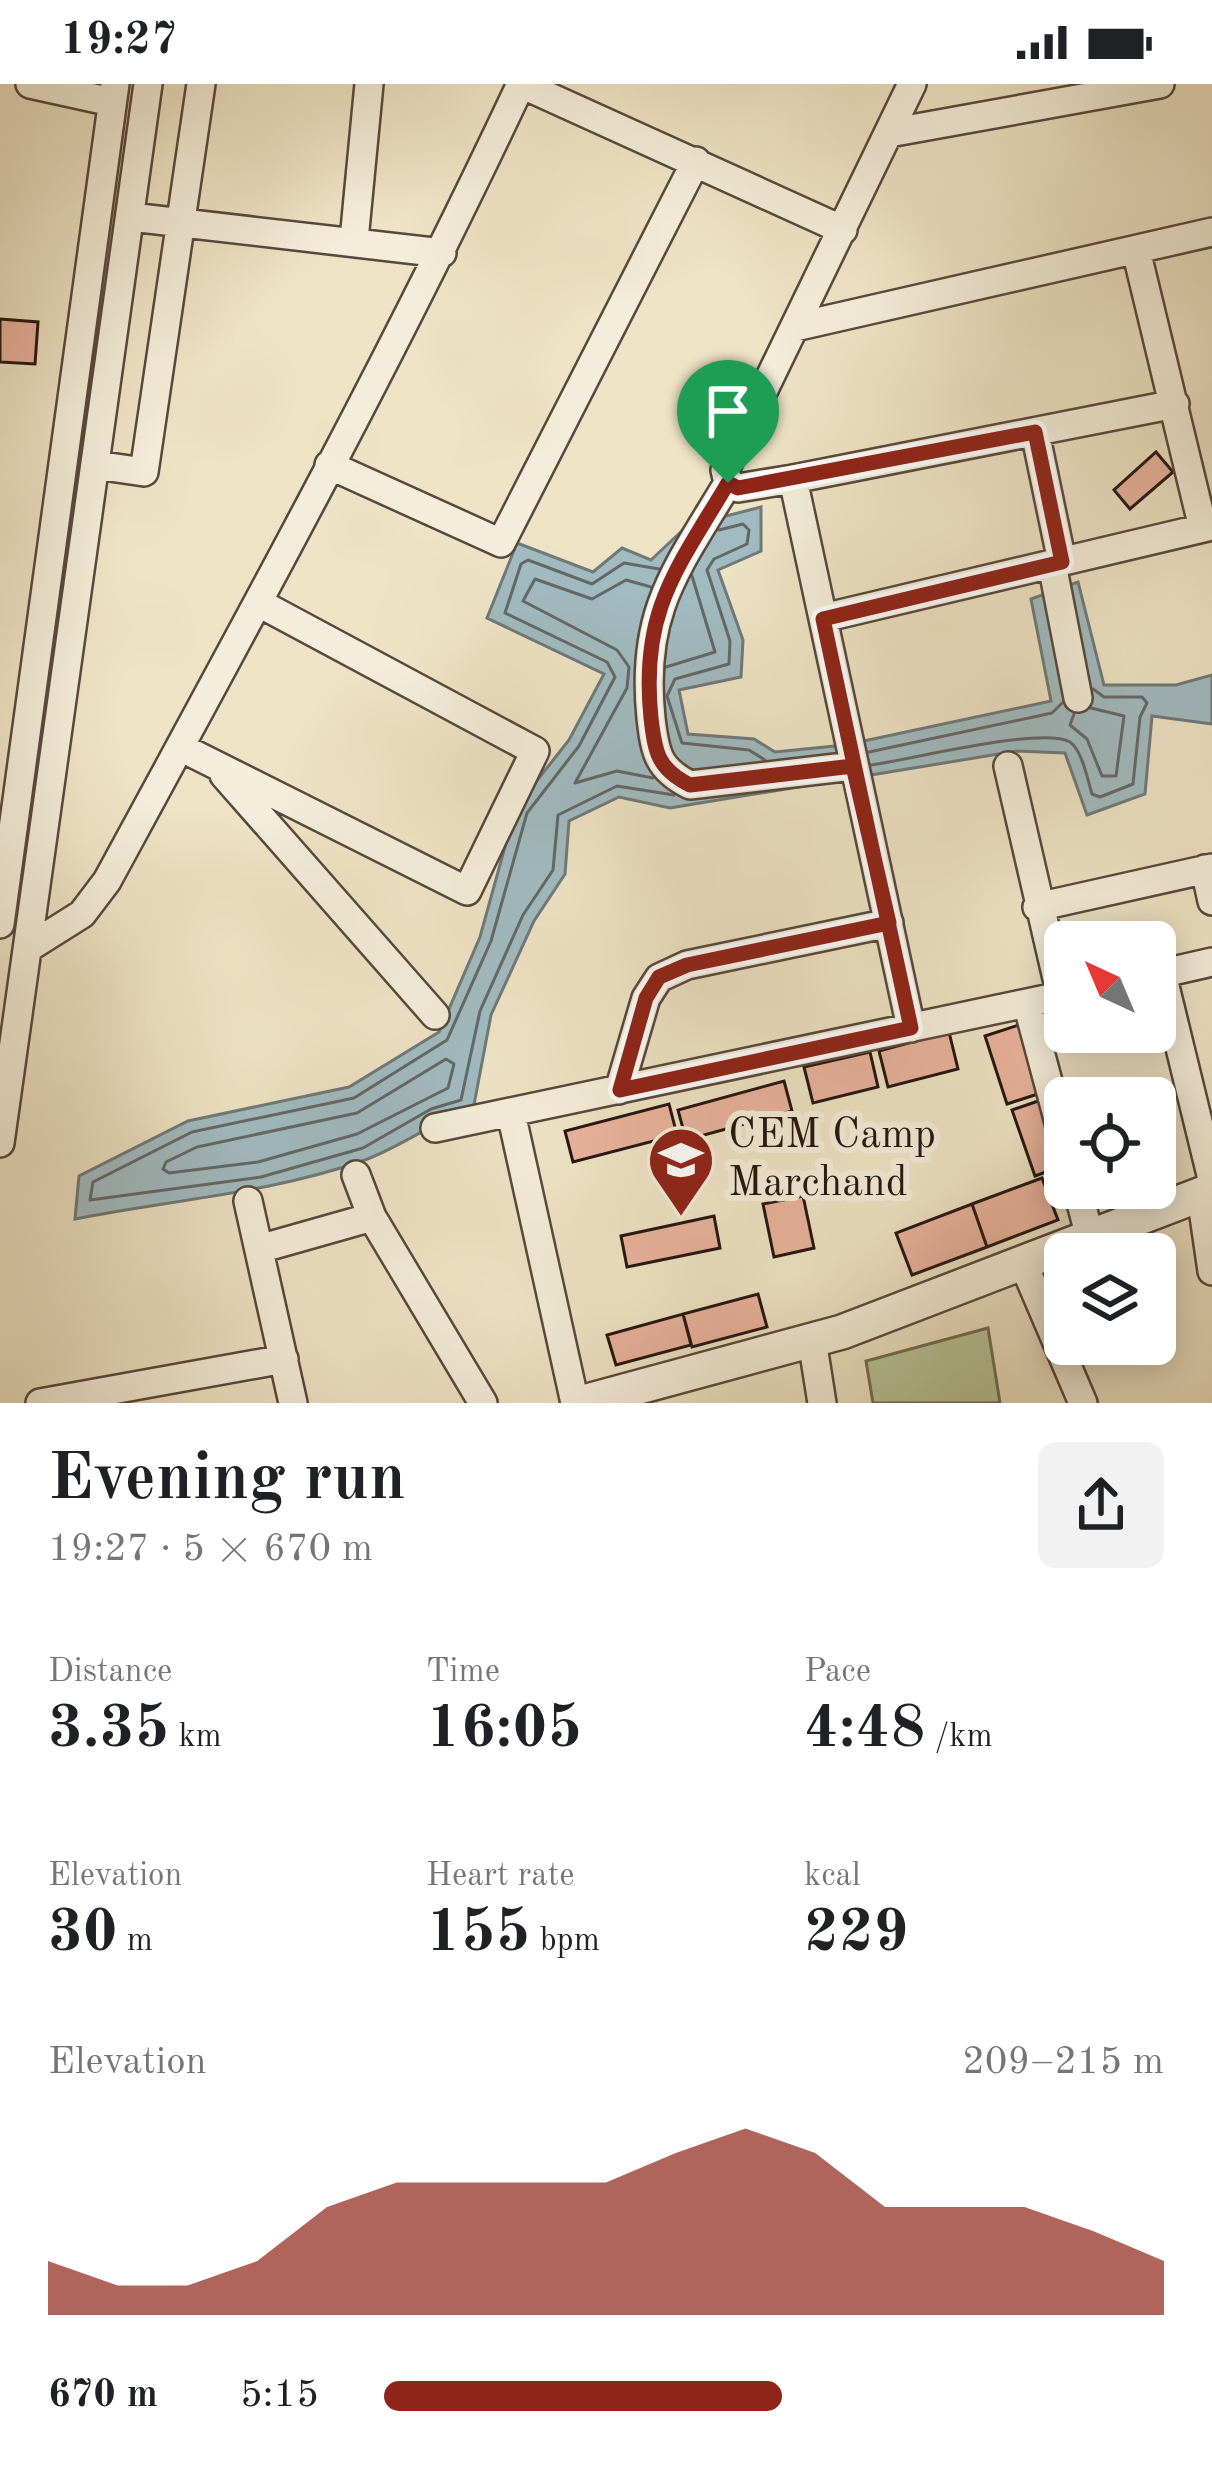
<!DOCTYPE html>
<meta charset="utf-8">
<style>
body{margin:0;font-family:"Old Standard TT",serif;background:#f2f2f2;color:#202124;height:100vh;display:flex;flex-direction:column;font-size:45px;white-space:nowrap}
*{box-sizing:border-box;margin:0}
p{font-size:39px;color:#757577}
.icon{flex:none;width:66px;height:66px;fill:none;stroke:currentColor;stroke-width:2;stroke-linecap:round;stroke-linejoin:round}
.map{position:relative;height:1319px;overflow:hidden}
.details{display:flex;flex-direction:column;background:#fff;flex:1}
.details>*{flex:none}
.needle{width:78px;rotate:316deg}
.buttons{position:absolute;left:1044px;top:837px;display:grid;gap:24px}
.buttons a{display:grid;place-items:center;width:132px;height:132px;border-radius:18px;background:#fff;box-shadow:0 6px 30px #0003;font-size:60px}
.pin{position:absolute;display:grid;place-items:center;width:102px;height:102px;color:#fff;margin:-123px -51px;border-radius:50% 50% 50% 0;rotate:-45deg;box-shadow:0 0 12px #0007}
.pin .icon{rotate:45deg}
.round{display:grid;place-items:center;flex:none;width:126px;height:126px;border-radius:18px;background:#f2f2f2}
.headline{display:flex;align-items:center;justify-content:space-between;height:204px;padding:0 48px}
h1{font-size:66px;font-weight:700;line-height:90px}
.stats{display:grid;grid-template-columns:repeat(3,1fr);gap:18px;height:204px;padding:12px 48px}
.stats div{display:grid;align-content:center}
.stats b{font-size:60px;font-weight:700}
.stats small{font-size:33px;font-weight:400}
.stats p{font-size:33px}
.chart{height:336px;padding:24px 48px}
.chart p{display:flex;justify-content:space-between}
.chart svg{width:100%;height:216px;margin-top:12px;fill:#8f2418;opacity:.7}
ul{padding:0 48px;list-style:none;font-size:39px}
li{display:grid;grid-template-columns:192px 144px 1fr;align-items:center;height:90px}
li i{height:30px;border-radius:15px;background:#8f2418}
.status{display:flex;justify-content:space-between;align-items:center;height:84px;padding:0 60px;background:#fff;direction:ltr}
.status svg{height:33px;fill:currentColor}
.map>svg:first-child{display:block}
</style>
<div class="status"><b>19:27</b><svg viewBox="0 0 49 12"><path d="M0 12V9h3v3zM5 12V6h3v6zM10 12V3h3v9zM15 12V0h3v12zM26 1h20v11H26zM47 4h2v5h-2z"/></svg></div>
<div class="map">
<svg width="1212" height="1319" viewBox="0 0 1212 1319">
<rect width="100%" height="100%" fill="#eee3c5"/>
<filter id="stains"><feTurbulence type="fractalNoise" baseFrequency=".00167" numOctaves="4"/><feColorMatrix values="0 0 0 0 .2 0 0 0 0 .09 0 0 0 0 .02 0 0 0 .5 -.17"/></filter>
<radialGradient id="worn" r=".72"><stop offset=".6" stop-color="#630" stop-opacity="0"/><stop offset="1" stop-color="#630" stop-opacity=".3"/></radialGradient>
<path fill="#b6c497" stroke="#6d6c52" stroke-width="3" d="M 988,1244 L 1000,1319 L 873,1319 L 866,1277 Z"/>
<path fill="#a1bbc1" stroke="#6f7979" stroke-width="3" d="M 761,423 L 761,467 L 718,486 L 743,556 L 741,593 L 679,606 L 688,650 L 754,655 L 775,668 L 845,661 L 1051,617 L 1031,515 L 1078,498 L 1104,601 L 1176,601 L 1212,591 L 1212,640 L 1152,632 L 1145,710 L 1087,731 L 1065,669 L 1017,667 L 670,724 L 619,713 L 569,737 L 565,790 L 534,837 L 491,931 L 473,1026 C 433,1037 403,1062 365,1076 C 272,1109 171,1116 75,1135 L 79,1092 L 188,1037 L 349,1003 L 439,948 L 480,853 L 516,723 L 569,656 L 604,590 L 487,534 L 517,459 L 593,488 L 622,464 L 651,476 L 687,442 Z"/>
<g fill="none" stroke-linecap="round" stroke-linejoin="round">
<path stroke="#626868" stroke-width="3" d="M 719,446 L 743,440 L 749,446 L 747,460 L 714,475 L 707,486 L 730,557 L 729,580 L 675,595 L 667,612 L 682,659 L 749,666 L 765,676
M 659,485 L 624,479 L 592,500 L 528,476 L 521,480 L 505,529 L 607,578 L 615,593 L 579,662 L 527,729 L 491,857 L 447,956 L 354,1014 L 192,1048 L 93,1098 L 90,1116 L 261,1093 L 363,1064 L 431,1025 L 461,1016 L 480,927 L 523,831 L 553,786 L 558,731 L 617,702 L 674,711
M 651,503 L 626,496 L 592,515 L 535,495 L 523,517 L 617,566 L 629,583 L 627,604 L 575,699 L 617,687 L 653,694
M 666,583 L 715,568 L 692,492
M 1074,630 L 1070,641 L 1087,655 L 1102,692 L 1116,692 L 1124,632 L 1091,624
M 869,668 L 1052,629 L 1062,619
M 871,681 C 909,676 1042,642 1070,658 C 1082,666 1088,697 1092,710 L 1100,713 L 1133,700 L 1140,633 L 1147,619 L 1142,613 L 1104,613 L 1093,605
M 446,975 L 454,980 L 448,1004 L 357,1050 L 258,1078 L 169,1089 L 163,1085 L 166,1078 L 197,1063 L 357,1029 Z"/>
</g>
<path fill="#e9b29d" stroke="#24150e" stroke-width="3" d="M 0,235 L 38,238 L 35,280 L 0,278 Z
M 1156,368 L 1173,388 L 1130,425 L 1114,406 Z
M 1022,940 L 1044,1008 L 1007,1020 L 985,952 Z
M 949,948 L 958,985 L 888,1003 L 879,967 Z
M 870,968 L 878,1003 L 813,1019 L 804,983 Z
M 784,997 L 792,1027 L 686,1056 L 678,1026 Z
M 1047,1014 L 1065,1081 L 1035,1092 L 1012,1026 Z
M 669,1020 L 677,1051 L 573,1078 L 565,1047 Z
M 1042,1094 L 1058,1136 L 987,1163 L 972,1120 Z
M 803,1112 L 814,1164 L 774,1173 L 763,1120 Z
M 972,1120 L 987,1163 L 912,1191 L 896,1149 Z
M 714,1132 L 720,1164 L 627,1183 L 621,1152 Z
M 758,1210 L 767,1243 L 692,1263 L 683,1230 Z
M 683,1230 L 691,1261 L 616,1281 L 607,1251 Z"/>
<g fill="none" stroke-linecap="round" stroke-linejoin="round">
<g stroke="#56483c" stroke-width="32">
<path id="minor" d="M 30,0 L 112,18
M 521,0 L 843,146
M 912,0 L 725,386 L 728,399 L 738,404 L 793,395 L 1175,320
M 889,49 L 1160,0
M 131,133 L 442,169
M 354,156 L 369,0
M 1136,166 L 1203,444
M 795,243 L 1212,148
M 1035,348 L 1062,478
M 96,381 L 144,388 L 201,0
M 329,381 L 501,459 L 696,77
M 793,395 L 911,944
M 728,399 C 676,486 640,528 651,634 C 655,669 658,685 690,701 L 853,682
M 1052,480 L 1078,614
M 823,534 L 1212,442
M 180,663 L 467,807 L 535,667 L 261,520
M 1008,682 L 1061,912
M 224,691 L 435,931
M 1205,785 L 1212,817
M 1037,823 L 1212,784
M 0,840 L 115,0
M 28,864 L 82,830 L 107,797 C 250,534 394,271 521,0
M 1162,890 L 1212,1095
M 1155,891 L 1212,878
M 1027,919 L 1065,1061
M 619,1006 L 646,914 L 659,894 L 687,881 L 889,839
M 511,1029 L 575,1319
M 435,1044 L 1065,911
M 0,1059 L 148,0
M 356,1091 L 372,1133 L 483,1319
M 1077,1104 L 1090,1153
M 1201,1111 L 1212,1187
M 248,1117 L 293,1319
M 259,1165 L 372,1133
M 1023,1179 L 1083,1319
M 812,1256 L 822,1319
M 40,1319 L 284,1275"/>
</g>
<g stroke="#56483c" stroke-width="38">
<path id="tertiary" d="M 580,1319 L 842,1248 L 1212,1106"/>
</g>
<use href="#minor" stroke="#f4edd9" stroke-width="27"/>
<use href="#tertiary" stroke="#f4edd9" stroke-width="33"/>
</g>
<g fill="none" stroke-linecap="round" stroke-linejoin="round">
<g stroke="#fff" stroke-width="24">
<path id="route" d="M 728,399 C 676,486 640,528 651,634 C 655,669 658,685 690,701 L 853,682 L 889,839 L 687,881 L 659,893 L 646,914 L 620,1006 L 911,944 C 882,808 851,671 823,535 L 1062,478 L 1035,348 L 738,404 L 728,399"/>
</g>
<use href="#route" stroke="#8f2418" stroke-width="15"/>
</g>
<defs>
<g id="school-pin" transform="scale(3.45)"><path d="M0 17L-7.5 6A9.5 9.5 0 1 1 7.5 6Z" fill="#8f2418" stroke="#f4edd9"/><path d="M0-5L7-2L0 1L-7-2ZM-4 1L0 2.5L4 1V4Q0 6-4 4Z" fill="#fff"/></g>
</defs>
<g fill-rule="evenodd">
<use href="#school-pin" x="681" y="1076"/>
</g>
<g text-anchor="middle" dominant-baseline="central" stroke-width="12" stroke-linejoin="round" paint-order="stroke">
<g font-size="42" fill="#24150e" stroke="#f4edd9" text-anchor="start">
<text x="728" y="1052">CEM Camp<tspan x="728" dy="48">Marchand</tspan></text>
</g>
</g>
<rect width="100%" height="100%" filter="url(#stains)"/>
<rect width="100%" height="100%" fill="url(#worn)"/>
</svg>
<div class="buttons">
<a><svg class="needle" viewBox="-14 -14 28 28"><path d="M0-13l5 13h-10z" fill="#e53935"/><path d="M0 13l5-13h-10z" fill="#757577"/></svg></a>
<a><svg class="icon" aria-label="locate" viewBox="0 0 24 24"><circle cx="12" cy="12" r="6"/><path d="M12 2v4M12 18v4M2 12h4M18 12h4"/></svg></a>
<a><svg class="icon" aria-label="layers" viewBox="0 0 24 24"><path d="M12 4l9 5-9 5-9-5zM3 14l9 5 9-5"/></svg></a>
</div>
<div class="pin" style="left:728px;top:399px;background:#1e9e55"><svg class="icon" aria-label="arrive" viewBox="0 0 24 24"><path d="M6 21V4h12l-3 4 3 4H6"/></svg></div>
</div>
<section class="details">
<div class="headline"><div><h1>Evening run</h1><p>19:27 · 5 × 670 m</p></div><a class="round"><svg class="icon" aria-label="share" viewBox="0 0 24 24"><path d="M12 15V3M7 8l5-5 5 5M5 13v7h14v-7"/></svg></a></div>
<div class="stats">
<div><p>Distance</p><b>3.35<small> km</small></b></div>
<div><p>Time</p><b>16:05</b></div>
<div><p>Pace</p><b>4:48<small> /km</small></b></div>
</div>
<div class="stats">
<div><p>Elevation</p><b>30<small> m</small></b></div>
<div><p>Heart rate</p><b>155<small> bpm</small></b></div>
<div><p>kcal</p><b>229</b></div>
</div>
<div class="chart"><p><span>Elevation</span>209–215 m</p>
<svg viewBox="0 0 160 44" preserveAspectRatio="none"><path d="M0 44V33L10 38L20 38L30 33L40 22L50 17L60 17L70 17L80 17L90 11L100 6L110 11L120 22L130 22L140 22L150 27L160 33V44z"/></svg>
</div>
<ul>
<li><b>670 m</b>5:15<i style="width:51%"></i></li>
</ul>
</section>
